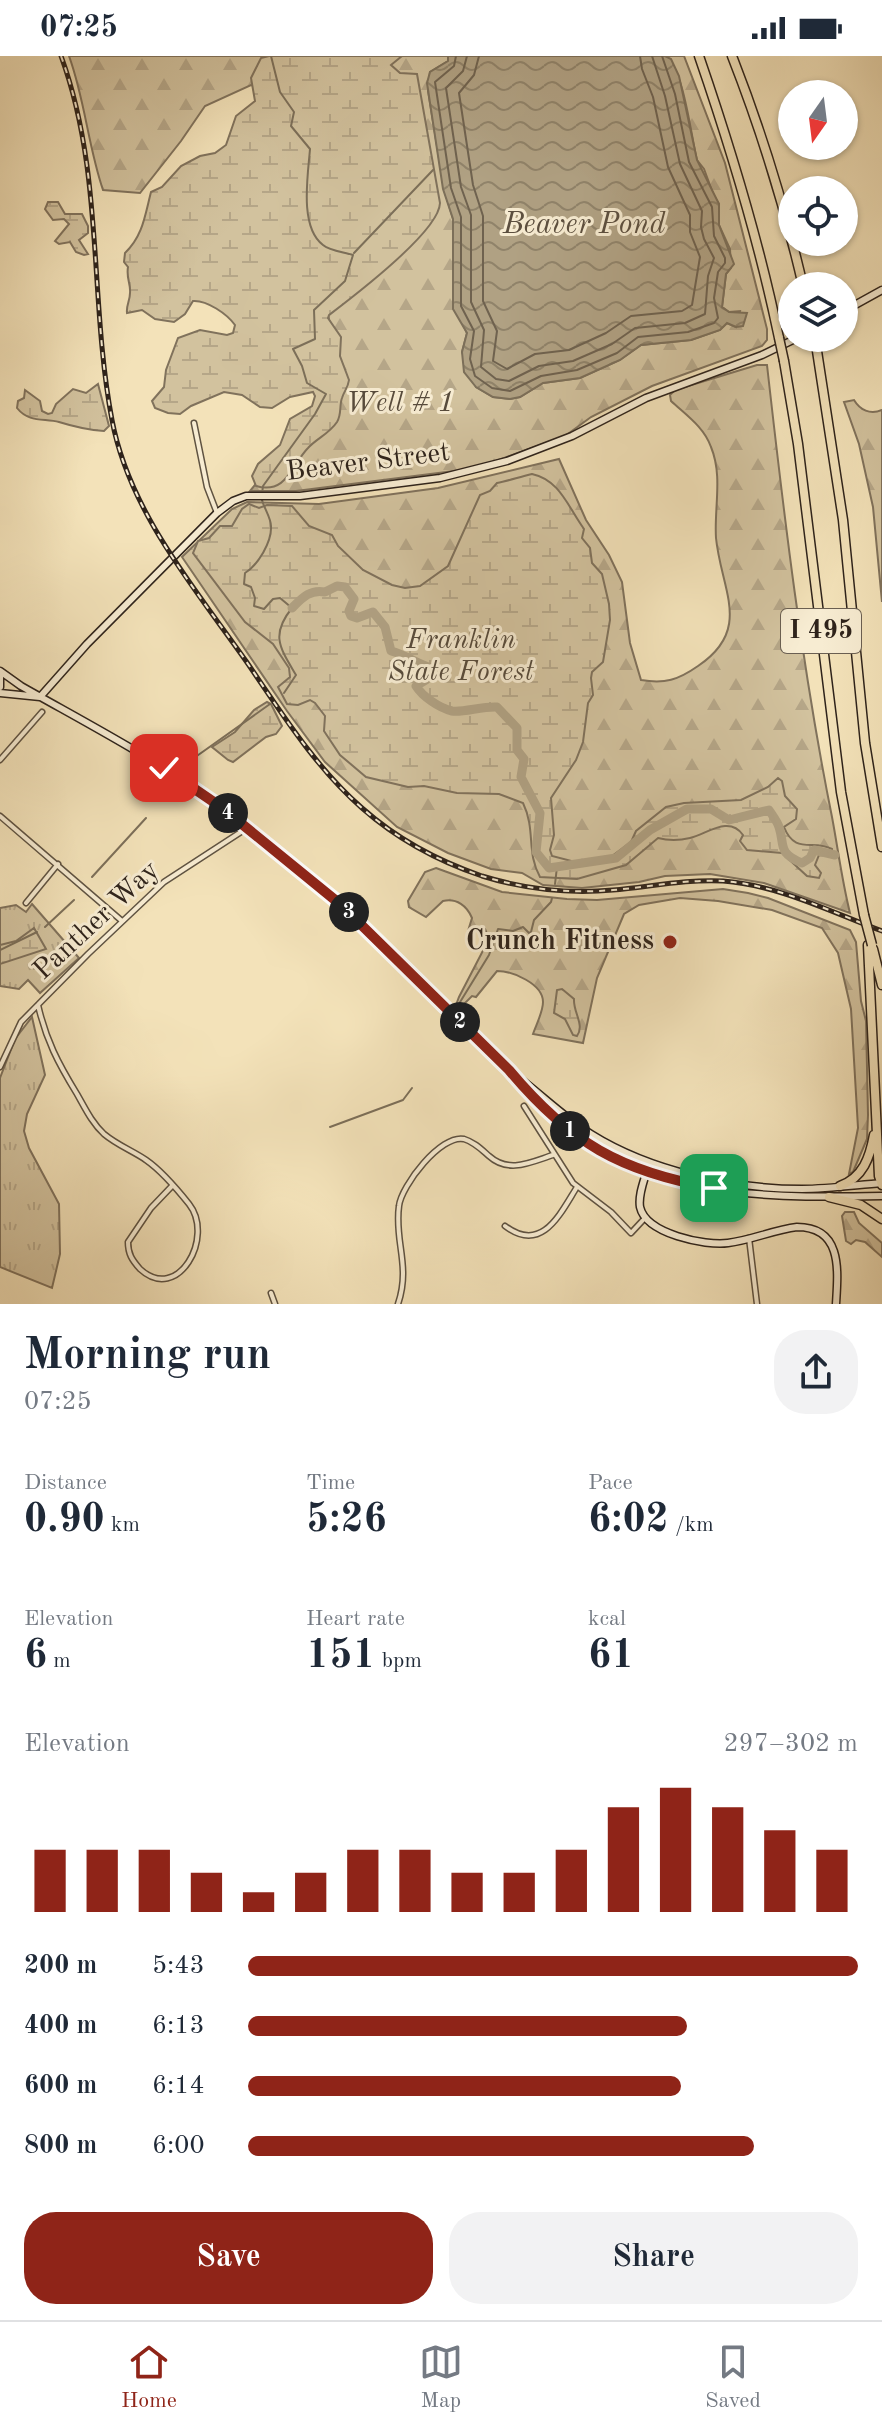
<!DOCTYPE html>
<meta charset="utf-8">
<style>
body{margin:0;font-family:"Old Standard TT",serif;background:#f2f2f3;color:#1f2937;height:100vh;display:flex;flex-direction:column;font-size:30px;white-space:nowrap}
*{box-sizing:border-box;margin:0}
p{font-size:26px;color:#747a83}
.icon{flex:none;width:44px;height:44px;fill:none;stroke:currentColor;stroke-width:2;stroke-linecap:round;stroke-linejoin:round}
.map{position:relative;height:1248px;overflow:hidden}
.panel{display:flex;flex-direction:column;background:#fff;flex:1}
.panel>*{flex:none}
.needle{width:52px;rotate:194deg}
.buttons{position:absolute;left:778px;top:24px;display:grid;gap:16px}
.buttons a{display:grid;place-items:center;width:80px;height:80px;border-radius:50%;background:#fff;box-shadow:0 2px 6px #0004;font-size:40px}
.pin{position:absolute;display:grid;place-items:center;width:68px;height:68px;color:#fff;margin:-34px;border-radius:16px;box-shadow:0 4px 12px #0006}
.km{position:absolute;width:40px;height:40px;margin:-20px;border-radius:50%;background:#222;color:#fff;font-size:22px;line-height:40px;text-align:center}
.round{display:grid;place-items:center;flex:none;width:84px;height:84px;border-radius:32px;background:#f2f2f3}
.head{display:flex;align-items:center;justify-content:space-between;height:136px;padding:0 24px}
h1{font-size:44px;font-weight:600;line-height:60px}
.figures{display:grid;grid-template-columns:repeat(3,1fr);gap:12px;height:136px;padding:8px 24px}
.figures div{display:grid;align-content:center}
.figures b{font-size:40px;font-weight:600}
.figures small{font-size:22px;font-weight:400}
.figures p{font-size:22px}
.chart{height:224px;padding:16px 24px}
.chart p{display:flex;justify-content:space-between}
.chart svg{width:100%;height:144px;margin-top:8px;stroke:#8f2418;stroke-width:6}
.cta{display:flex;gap:16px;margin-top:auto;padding:16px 24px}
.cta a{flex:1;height:92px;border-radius:32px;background:#8f2418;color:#fff;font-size:32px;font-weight:600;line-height:92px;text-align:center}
.cta a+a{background:#f2f2f3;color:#1f2937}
ul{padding:0 24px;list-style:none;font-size:26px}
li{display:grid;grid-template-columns:128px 96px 1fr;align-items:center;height:60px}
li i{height:20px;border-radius:10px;background:#8f2418}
.status{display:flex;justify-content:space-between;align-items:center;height:56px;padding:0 40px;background:#fff;direction:ltr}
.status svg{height:22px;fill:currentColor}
.tabs{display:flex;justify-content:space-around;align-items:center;height:112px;border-top:2px solid #e0e1e3;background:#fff;font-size:22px;color:#747a83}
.tabs a{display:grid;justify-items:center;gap:4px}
.tabs .on{color:#8f2418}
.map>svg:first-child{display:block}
</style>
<div class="status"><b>07:25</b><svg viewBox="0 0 49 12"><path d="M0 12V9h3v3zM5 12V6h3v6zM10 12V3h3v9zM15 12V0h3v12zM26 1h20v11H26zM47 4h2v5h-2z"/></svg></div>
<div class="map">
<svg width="882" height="1248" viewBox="0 0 882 1248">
<defs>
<pattern id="grass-tufts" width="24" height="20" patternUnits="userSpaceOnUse" patternTransform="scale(2)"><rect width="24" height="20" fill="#d2c29e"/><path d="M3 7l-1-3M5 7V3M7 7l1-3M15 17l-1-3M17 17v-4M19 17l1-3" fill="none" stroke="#b5a688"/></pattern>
<pattern id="forest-firs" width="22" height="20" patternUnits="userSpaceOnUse" patternTransform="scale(2)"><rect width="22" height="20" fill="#d2c29e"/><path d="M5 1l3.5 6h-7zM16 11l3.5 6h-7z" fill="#b5a688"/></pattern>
<pattern id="wetland-marsh" width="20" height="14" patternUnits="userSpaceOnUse" patternTransform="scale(2)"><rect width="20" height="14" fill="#d2c29e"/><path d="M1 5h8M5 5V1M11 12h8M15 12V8" fill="none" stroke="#b5a688"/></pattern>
<pattern id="water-waves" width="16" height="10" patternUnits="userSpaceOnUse" patternTransform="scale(2)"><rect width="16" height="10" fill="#b0a183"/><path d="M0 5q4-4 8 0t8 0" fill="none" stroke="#90836a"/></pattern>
</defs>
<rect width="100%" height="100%" fill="#f3e2b9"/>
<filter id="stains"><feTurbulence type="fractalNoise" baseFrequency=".0025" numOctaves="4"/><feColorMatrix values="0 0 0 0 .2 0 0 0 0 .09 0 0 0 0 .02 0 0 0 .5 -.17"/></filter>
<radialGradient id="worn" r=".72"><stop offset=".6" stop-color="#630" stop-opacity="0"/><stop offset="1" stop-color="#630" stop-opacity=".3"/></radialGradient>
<path fill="url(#grass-tufts)" stroke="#80725c" stroke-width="2" d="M 32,848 L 79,902 L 40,937 L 28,924 L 19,933 L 0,930 L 0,852 L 16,849 L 26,856 Z
M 32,961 L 45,1019 L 27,1058 L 24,1075 L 29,1092 L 59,1148 L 60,1198 L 52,1232 L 0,1211 L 0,1022 L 15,983 Z"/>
<path fill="url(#forest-firs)" stroke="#80725c" stroke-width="2" d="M 69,0 L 448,0 L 448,5 L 430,16 L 428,35 L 444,133 L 453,163 L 453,246 L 467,277 L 462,296 L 476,331 L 493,341 L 510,343 L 520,341 L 543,327 L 580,322 L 620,304 L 641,289 L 691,284 L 720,274 L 727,267 L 736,271 L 740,255 L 729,256 L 722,251 L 726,218 L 731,212 L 730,193 L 719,169 L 719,148 L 714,140 L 704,113 L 697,104 C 691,81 684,12 665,0 L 684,0 L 725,107 L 767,273 L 767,284 L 762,290 L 652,330 L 591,361 L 565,380 L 490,407 L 462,414 L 296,435 L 250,435 L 276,403 L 324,354 L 330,270 L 325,237 L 343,62 L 251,29 L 205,50 L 181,85 L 140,137 L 103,134 C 88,90 85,44 69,0 Z
M 757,309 L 767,309 C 784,460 802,612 832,761 C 838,793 842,825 850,857 L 764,827 L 710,818 L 665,820 L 639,826 L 582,832 L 543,829 L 522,817 L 491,813 L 448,797 L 397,771 L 325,706 L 287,655 L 182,501 L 232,453 L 247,446 L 319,448 L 438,432 L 559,403 L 586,464 L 609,499 L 622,526 L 630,587 L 641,624 C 665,628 678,624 698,610 C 753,573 721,534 716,482 C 714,452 723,420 711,391 C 704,371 686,359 671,345 L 670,339 L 675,334 Z
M 854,344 C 860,354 870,359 882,354 L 882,546 L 873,451 L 859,388 L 844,346 Z
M 436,812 L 502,836 L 567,843 L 597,844 L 723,833 L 748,837 L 768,842 L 850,874 L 856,886 L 861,945 L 866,965 L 868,1059 L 867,1083 L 853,1116 L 849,1118 L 858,1072 L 851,953 L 838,897 L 822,872 L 772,854 L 718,845 L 680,842 L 639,849 L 624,858 L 597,922 L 583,987 L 533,978 C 536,969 543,956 543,946 C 543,928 513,915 497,915 L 476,941 L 472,940 L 459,953 L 456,949 L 459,941 L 489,883 L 485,873 L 476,872 L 468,875 L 472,862 C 467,850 457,842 443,845 L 426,861 L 409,851 L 408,845 L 425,816 Z
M 845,1156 L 854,1156 L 859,1167 L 882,1187 L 882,1201 L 865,1186 L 856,1184 L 851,1188 L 846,1185 L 842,1160 Z"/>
<path fill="url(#wetland-marsh)" stroke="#80725c" stroke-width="2" d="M 269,0 L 402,0 L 391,9 L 400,17 L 417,18 L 440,147 C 439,176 354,240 329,259 L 328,262 L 341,281 L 340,300 L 349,324 C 348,332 344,335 342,342 C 339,350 342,358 337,366 C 329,378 317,382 308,392 C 292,408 287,439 256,430 L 252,420 L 258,408 L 280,389 L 290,363 L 312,350 L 315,340 L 313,336 L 290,341 L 272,352 L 260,351 L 242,339 L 224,336 L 191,350 L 180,358 L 168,357 L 155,352 L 152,345 L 164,331 L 166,314 L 178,282 L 200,274 L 227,279 L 233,277 L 235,269 C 227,258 207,244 193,245 L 185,258 L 174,266 L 155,263 L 142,254 L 127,257 C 126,249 130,245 130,237 C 131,228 126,222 128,211 L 124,206 L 125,197 C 143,180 145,159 151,136 L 162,131 L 181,110 L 200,100 L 215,97 L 226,89 L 236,60 L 255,45 L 251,22 L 261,2 Z
M 48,146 L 58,146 L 65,158 L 82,158 L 88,170 L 88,177 L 79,184 L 88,198 L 84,199 L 76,196 L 70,186 L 59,188 L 55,185 L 69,168 L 64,163 L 53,164 L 45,153 Z
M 98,328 L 109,370 L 104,375 C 88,374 75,371 59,366 C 44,362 29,367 17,352 L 18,345 L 24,342 L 25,334 L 40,345 L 42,355 L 48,358 L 52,357 L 56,348 L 73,333 L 86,337 Z
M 532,418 C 560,424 568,451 584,473 L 582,482 L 590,492 L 592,507 L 602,518 L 609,548 L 610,564 L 603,606 L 592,616 L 591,622 L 593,639 L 588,647 L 583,686 L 576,704 L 551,742 L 554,779 L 550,794 L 552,800 L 579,807 L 608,803 L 631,786 L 636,775 L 666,751 L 684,747 L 741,744 L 768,731 L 778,722 L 782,725 L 785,740 L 797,753 L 796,763 L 784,771 C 795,799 813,783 832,793 L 832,800 L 819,799 L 815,809 L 821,817 L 819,822 L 807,820 L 782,797 L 747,794 L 740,785 L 743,779 C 729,759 707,778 690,782 C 678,785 669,785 658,782 L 626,809 L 577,823 L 540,821 C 526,796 536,774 523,747 L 499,738 L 457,737 L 424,730 L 408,731 L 366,721 L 340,699 L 324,675 L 325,660 L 315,647 L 310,644 L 298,649 L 287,648 L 278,631 L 290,621 L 289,612 L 273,588 L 245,566 L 193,497 L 198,485 L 209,482 L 220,470 L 232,470 L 242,453 L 249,448 L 259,452 L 267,449 L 292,450 L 309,470 L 332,479 L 338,490 L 363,514 L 392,529 L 405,532 L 420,530 L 448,510 L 480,439 L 490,435 L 497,427 C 508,425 519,421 532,418 Z
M 267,646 L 271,648 L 282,670 L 276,678 L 266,681 L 233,706 L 228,704 L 212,691 L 235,676 L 254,654 Z
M 34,872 L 46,893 L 0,908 L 0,889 L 16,885 Z
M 562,933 L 574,943 C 573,956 585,969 577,980 L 573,979 L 565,963 L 554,957 L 557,934 Z"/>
<path fill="url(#water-waves)" stroke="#7c6f59" stroke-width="2" d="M 448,0 L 665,0 L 671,3 L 679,20 L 697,104 L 719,148 L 719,169 L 734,208 L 726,218 L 722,251 L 729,256 L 747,257 L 743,270 L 736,271 L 727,267 L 720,274 L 691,284 L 641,289 L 620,304 L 580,322 L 543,327 L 520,341 L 510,343 L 493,341 L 476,331 L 464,316 L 462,296 L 467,277 L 453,253 L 453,163 L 443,133 L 427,27 L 430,16 L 448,5 Z"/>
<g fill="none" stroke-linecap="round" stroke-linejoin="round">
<path stroke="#6f624f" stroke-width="2" d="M 456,0 L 454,10 L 435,26 L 451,132 L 461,161 L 461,250 L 474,275 L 470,303 L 475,320 L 492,332 L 510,335 L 541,320 L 577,314 L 617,297 L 638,281 L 688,276 L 714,267 L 718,262 L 714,242 L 718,216 L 725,207 L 725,202 L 714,180 L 712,151 L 689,106 L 675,38 L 662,0
M 467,0 L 463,15 L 446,32 L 461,131 L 471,159 L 471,246 L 484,274 L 481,311 L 496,323 L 509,325 L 539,310 L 573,305 L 612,288 L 635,272 L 685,267 L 705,258 L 708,220 L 714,202 L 704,183 L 701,171 L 702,155 L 680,108 L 665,40 L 652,0
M 479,0 L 474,19 L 459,37 L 473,129 L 483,160 L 483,245 L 497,275 L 493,305 L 507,313 L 535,298 L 569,294 L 606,277 L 631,260 L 682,255 L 692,249 L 700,201 L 690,176 L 690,159 L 668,111 L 653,41 L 642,13 L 640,0"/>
<path stroke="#7c6f59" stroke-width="2" d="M 354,197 L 433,114
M 262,438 L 263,430 L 315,358 L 326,338 L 307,327 L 302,310 L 293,293 L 315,283 L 314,254 L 345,225 L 353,199 C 344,196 330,195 323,189 C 299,171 308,119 310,93 L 291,70 L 294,56 L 280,36 L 271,0
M 262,444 C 264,452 271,462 271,470 C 272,486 258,509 245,517 L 244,528 L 251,531 L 255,542 L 254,550 L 264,553 L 273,543 L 280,542 L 292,552 C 270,579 280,592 296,619 L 284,637
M 185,714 L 194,702 L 270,648
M 92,821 L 146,762
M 555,828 L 557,811
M 45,871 L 74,844
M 0,894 L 37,876
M 457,951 L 489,899 L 498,873 L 513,875 L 523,871 L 529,877 L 531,876 L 534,864 L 551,846 L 552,842
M 330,1071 L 403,1044 L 412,1032"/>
<path stroke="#b0a183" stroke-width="9" d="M 292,552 C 302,542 310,533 325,536 L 337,530 L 345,531 L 354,543 L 349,555 L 351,560 L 357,562 L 373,556 L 385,571 L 391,595 C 407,599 418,609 435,613 L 426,624 L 416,630 C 422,640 439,652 452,655 C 462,657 483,650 497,651 L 517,672 L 517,694 L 524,703 L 521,721 L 540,757 L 536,796 L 549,812 L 616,802 L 650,774 L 687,753 L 711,753 L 729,764 L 769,754 C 772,759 777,765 779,771 C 785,789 777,797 802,807 L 810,802 L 814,794 L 835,799"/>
<g stroke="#5f5342" stroke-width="7">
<path id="street" d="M 194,367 L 207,431 L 217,457
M 0,704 L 42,656
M 0,760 L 122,865
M 26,847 L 58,808
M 38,949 C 46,984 58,1007 77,1038 C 85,1052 92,1067 104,1078 C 117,1089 133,1095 146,1104 C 162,1115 177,1133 189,1148 C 215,1181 178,1248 140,1213 C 132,1204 128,1198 128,1186 L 151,1152 L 172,1130
M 0,1011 L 21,966 L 88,898 L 164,826 L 247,772
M 524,1050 L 573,1127 L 611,1156 L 631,1177 L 645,1162
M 505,1170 C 542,1198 560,1158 577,1131
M 749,1182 L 757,1248
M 271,1237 L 275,1248
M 398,1248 C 411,1210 394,1185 399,1150 C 401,1130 441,1078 464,1083 C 474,1086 481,1093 489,1100 C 509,1118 531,1106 553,1099"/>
</g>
<g stroke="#2e231b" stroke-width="9">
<path id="secondary" d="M 844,255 L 882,234
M 0,615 L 21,630 C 88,668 156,703 218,749 C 324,828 415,922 509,1014 C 531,1040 556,1068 584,1086 C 671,1143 783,1142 882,1140
M 0,617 L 0,631
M 0,637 L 40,641 L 87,588 L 217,457 L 233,445 L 246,440 L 300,440 L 440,422 L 507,405 L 572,380 L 646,342 L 762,299 L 797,282
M 518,1021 C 543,1040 565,1062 591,1078 C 650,1115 733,1133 802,1133 C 829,1133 856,1129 882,1127
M 647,1114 C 644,1125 638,1139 640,1151 C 646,1178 705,1190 728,1187 C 752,1184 773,1174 797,1171 C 843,1171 838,1215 836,1248"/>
</g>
<g stroke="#2e231b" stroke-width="11">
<path id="highway" d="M 699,0 C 731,93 759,185 779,282
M 732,0 C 761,74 785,152 803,230
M 815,282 L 843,464 L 865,687 L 882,791
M 784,305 L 798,388 L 841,736 L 864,859
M 868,889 L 879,1120 L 882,1129
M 873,893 L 882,929
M 840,1130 C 863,1122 870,1101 874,1079
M 829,1141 L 861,1149 L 882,1163"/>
</g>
<use href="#street" stroke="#f7ecd2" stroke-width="4"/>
<use href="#secondary" stroke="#f7ecd2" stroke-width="6"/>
<use href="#highway" stroke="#f3e2b9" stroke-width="8"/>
<g stroke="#2e231b" stroke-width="5">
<path id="rail" d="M 61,0 C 104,117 89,243 112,364 C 129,455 194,531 246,605 C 281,656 315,711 362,752 C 397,783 438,805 482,820 C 524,833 569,838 613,834 C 649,831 686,823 723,825 C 778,829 831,856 882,875"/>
</g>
<use href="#rail" stroke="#f7ecd2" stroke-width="2" stroke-dasharray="6" stroke-linecap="butt"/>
<g stroke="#2e231b" stroke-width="11" stroke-linecap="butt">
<path id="highway-bridge" d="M 779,282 L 784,305
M 864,859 L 872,889"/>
</g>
<use href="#highway-bridge" stroke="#f3e2b9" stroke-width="8"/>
</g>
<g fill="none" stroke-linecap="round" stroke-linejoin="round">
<g stroke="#fff" stroke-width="16">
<path id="route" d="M 164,712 L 221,751 L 340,848 L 509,1014 C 570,1087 621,1116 714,1132"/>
</g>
<use href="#route" stroke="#8f2418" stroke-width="10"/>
</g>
<circle fill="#8f2418" stroke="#f7ecd2" stroke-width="3" cx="670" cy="886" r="8"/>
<g text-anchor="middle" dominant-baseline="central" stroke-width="6" stroke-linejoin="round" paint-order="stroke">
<rect fill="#f7ecd2" stroke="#6a5f52" stroke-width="2" x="781" y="553" width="80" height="44" rx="6"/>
<g font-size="26" font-weight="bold" fill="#2e231b">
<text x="821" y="575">I 495</text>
</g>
<g font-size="28" font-style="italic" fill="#574b3c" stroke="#f7ecd2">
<text x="400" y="348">Well # 1</text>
<text x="461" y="585">Franklin<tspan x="461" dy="32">State Forest</tspan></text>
</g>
<g font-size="28" fill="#2e231b" stroke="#f7ecd2">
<text transform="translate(368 407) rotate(-7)">Beaver Street</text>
<text transform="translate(97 865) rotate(-43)">Panther Way</text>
</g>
<g font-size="28" font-weight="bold" fill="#2e231b" stroke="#f7ecd2" text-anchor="end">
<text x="654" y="886">Crunch Fitness</text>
</g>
<g font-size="30" font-style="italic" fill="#5c4f3f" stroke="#f7ecd2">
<text x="584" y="169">Beaver Pond</text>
</g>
</g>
<rect width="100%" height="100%" filter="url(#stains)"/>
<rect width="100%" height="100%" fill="url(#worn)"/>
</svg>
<div class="buttons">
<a><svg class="needle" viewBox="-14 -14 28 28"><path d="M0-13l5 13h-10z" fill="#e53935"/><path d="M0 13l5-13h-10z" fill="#747a83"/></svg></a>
<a><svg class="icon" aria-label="locate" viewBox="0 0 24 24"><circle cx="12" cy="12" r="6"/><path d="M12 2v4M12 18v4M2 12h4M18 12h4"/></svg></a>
<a><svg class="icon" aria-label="layers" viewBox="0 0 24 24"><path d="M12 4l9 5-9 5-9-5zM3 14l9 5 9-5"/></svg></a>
</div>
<div class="pin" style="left:714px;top:1132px;background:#1e9e55"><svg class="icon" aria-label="arrive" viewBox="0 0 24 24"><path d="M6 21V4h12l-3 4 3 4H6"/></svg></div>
<div class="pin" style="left:164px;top:712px;background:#d93025"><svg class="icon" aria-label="check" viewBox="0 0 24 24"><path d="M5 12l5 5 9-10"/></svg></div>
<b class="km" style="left:570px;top:1075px">1</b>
<b class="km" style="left:460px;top:966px">2</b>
<b class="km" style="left:349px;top:856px">3</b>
<b class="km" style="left:228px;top:757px">4</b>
</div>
<section class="panel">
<div class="head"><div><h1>Morning run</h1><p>07:25</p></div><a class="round"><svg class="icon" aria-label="share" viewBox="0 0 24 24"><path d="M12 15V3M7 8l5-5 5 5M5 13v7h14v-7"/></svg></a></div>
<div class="figures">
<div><p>Distance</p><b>0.90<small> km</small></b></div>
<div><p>Time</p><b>5:26</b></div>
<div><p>Pace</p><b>6:02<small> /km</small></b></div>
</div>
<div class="figures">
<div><p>Elevation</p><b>6<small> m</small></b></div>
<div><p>Heart rate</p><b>151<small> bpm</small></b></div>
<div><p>kcal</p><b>61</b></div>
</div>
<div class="chart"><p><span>Elevation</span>297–302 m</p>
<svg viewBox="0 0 160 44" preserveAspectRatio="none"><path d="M5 44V25M15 44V25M25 44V25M35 44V32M45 44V38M55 44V32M65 44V25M75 44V25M85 44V32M95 44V32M105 44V25M115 44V12M125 44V6M135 44V12M145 44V19M155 44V25"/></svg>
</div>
<ul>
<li><b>200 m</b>5:43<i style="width:100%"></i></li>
<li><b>400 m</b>6:13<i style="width:72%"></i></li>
<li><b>600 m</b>6:14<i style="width:71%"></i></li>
<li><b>800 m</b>6:00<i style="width:83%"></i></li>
</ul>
<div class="cta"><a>Save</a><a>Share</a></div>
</section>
<nav class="tabs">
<a class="on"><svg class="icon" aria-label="home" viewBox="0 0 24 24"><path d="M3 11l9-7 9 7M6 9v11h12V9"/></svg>Home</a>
<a><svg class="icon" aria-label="map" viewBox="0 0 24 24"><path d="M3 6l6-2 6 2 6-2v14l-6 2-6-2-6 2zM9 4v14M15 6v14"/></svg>Map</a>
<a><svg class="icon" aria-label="saved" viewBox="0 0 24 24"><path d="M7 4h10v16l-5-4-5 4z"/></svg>Saved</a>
</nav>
